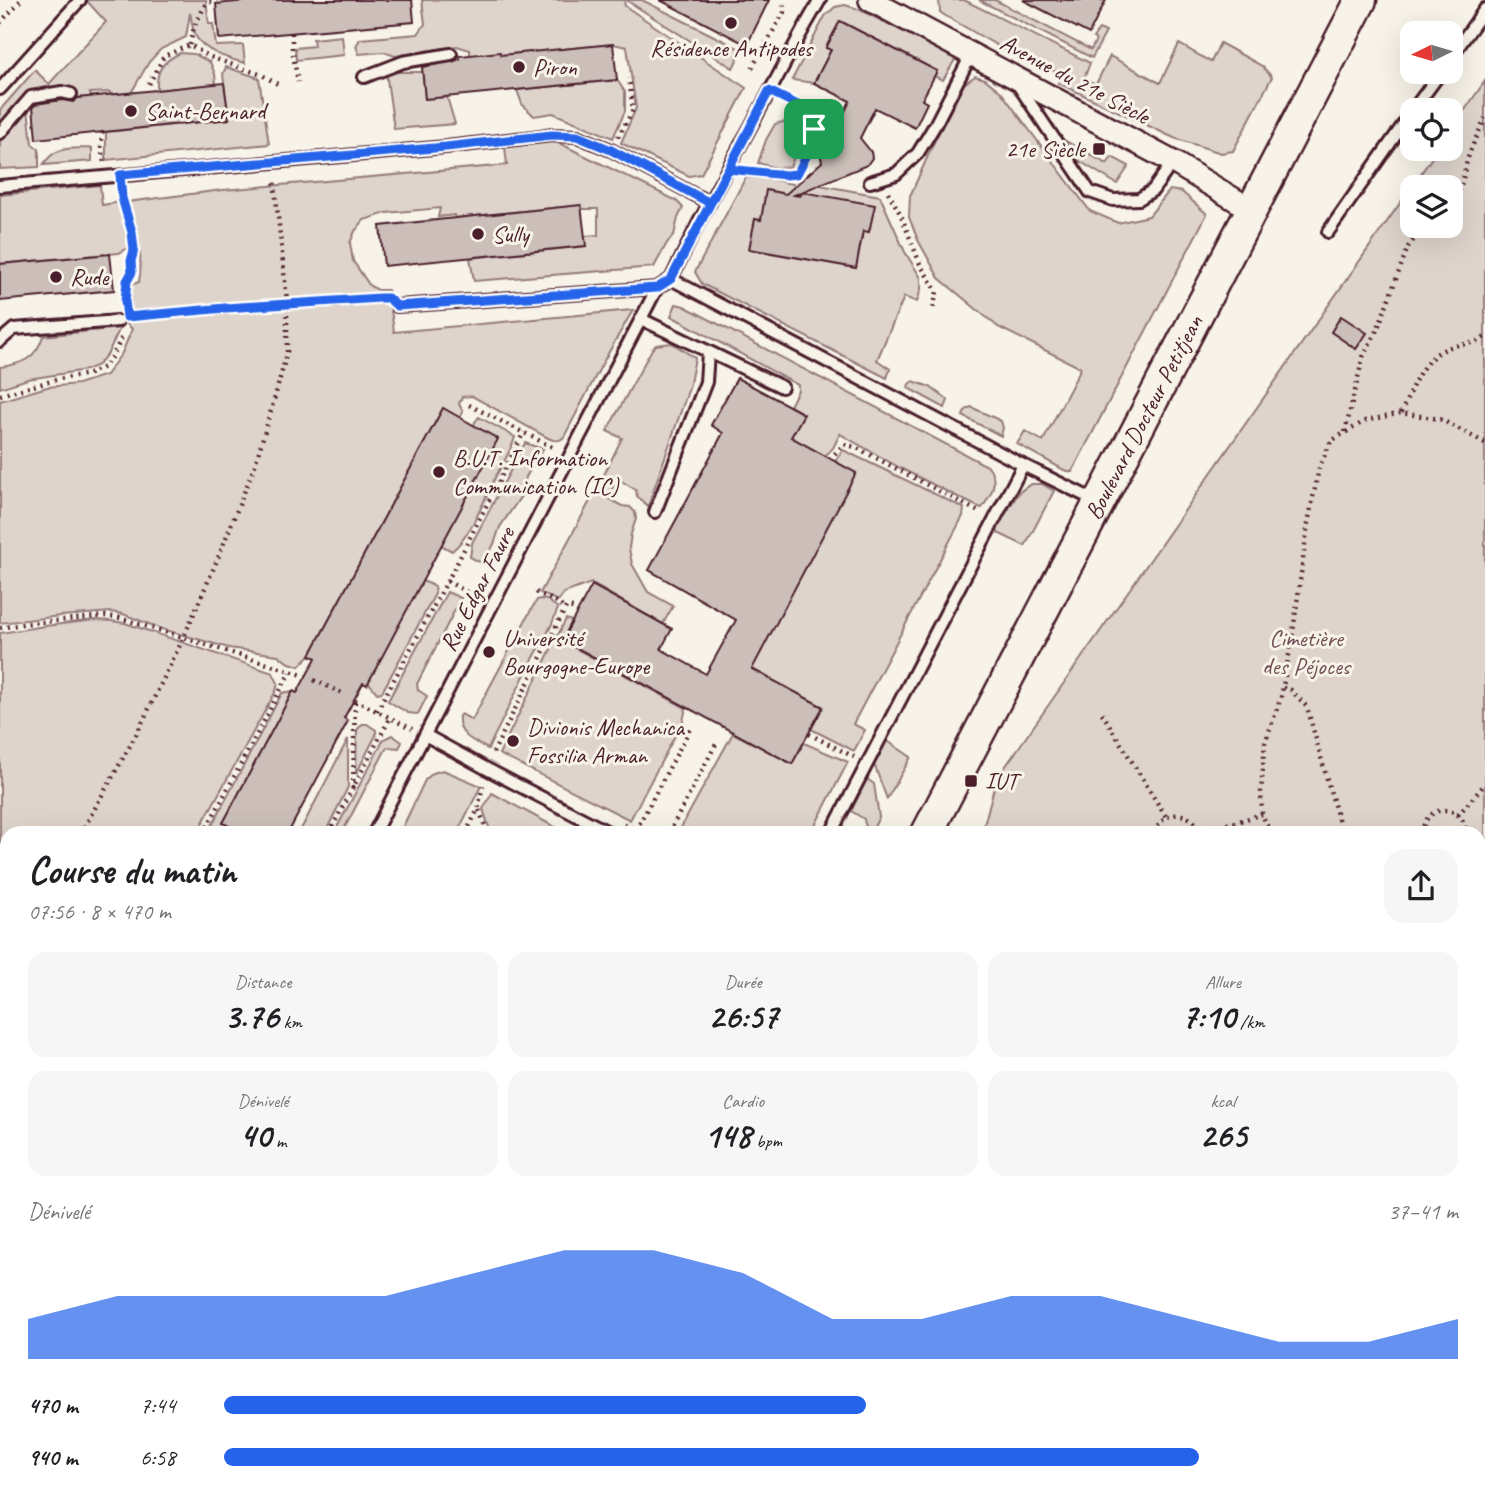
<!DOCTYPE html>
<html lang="fr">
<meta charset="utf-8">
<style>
body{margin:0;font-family:Caveat,sans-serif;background:#f6f6f6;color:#202124;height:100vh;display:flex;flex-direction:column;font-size:26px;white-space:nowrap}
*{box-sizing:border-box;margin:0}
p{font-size:23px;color:#757577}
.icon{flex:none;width:38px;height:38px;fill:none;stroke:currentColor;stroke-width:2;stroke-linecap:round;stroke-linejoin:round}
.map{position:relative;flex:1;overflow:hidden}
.details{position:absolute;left:0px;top:826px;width:1486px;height:674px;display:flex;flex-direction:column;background:#fff;border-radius:21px 21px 0 0;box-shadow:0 7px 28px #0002}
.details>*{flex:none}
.needle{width:46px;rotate:265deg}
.fabs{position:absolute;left:1400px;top:21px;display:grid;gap:14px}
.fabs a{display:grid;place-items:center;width:63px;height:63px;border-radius:14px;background:#fff;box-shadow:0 7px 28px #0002;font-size:35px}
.pin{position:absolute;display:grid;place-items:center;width:60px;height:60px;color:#fff;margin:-30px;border-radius:14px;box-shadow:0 4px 10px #0006}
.round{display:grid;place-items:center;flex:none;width:74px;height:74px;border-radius:21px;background:#f6f6f6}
.overview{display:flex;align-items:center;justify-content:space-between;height:119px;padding:0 28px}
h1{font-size:38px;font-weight:800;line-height:52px}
.figures{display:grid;grid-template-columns:repeat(3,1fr);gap:10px;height:119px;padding:7px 28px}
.figures div{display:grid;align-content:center;border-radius:18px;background:#f6f6f6;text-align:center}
.figures b{font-size:35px;font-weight:800}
.figures small{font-size:19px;font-weight:400}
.figures p{font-size:19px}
.chart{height:196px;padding:14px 28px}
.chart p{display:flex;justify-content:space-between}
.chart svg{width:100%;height:126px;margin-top:7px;fill:#2563eb;opacity:.7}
ul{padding:0 28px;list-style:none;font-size:23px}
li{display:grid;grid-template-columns:112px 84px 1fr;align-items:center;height:52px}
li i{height:18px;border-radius:9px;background:#2563eb}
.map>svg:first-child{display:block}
</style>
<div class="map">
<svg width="1485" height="1499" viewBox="0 0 1485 1499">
<rect width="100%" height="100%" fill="#f7f3e8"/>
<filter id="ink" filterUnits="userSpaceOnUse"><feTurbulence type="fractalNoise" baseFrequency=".0143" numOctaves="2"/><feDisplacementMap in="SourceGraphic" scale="14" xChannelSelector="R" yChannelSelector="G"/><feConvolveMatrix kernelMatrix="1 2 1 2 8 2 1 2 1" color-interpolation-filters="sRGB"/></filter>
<g filter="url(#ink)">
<path fill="#ded4cc" stroke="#947a7c" stroke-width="2" fill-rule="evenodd" d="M 86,0 L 206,0 L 209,24 L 213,24 L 216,46 L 243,45 L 245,63 C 229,59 204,52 195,35 C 192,29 192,20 190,13 L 186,37 L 161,49 L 149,62 L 131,93 L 110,95 L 110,92 L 90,93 L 91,97 L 74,98 L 70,88 L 28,95 L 0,127 L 0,110 L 35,70 L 49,84 L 106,22 Z
M 422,0 L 624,0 L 625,6 L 746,88 L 701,174 L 689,176 L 621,143 L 636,108 L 627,47 L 613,44 L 470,58 L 470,50 L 457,46 L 395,56 L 384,52 L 359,54 L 356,46 L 360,39 L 418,34 L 425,24 Z
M 626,0 L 642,0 L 742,50 L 733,68 Z
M 939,0 L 964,0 L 1090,63 L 1084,79 L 1096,84 L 1110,56 L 1160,83 L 1179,44 L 1211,62 L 1220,43 L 1262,66 L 1272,77 L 1233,151 L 1221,153 L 1174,138 L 1058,83 L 1061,74 L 1034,61 L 1031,65 L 944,15 L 940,12 Z
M 979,0 L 995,0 L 1091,50 L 1096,40 L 1093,38 L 1099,29 L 1106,32 L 1092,58 Z
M 845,5 L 858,9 L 956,58 L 943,80 L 934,76 L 936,71 L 840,21 L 826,47 L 831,50 L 814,83 L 792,80 L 825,16 L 835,7 Z
M 342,36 L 344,55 L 296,60 L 295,48 L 314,46 L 313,39 Z
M 180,53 L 194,54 L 210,62 L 215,74 L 216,84 L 157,90 C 156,70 162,62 180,53 Z
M 226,67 L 259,78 L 269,144 L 106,160 L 106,132 L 228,119 L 223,74 Z
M 386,72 L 423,72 L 425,99 L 447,97 L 455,124 L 394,129 Z
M 975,76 L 985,79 L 1001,92 L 1090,211 L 1118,223 L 1149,216 L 1170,190 L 1182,192 L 1207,214 L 1072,472 L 1064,470 L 1017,444 L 1025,431 L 1043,441 L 1081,368 L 998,327 L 939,278 L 918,240 L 909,217 L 910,196 L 935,140 L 964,84 Z
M 617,80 L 625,92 L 625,111 L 613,138 L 553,113 L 534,116 L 522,104 L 517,90 Z
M 1485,81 L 1485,1297 L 1479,1292 L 1479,833 L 982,833 L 996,780 L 1438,149 L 1451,149 L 1451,130 ZM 1412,187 L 1451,187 L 1451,226 L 1412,226 Z
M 28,108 L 32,144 L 39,149 L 39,167 L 0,169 L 0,141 Z
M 802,117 C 803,128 795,156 790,167 L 776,168 L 758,163 L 766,140 L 775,124 Z
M 1060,138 L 1107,164 L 1112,157 L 1129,166 L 1117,184 L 1073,157 Z
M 551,141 L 561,144 L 677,201 L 683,208 L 678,218 L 674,235 L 667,243 L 654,267 L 474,281 L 470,258 L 585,246 L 584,236 L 598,235 L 598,209 L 582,209 L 581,205 L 455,218 L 454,215 L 438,217 L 440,208 L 386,213 L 364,220 L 355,231 L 350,243 L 353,261 L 370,286 L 378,290 L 388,290 L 389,294 L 131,311 L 131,285 L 139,282 C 142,265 140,246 135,230 C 132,220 127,212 127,202 L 223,190 L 507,165 L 505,147 Z
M 92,148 L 92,161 L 43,165 C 56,145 70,149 92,148 Z
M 746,177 L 767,178 L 808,188 L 814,184 L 880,196 L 905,252 L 921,278 L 921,289 L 917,302 L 904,297 L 877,360 L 890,369 L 887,378 L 702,284 L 695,272 Z
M 100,185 L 102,205 L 121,202 L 132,246 L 119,253 L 0,264 L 0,195 Z
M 390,302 L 394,332 L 633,310 L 602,364 L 564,437 C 559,442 554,441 548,438 L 472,396 L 462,397 L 459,404 L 463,412 L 460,418 L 443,408 L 310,655 L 299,666 L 287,662 L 278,655 L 229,648 L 162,629 L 123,614 L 111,612 L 61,616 L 0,623 L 0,401 L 47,387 L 78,384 L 106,375 L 122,353 L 132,329 L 123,320 Z
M 676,304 L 684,306 L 989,467 C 999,482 991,495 982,508 L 976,506 L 902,469 L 840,434 L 833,448 L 825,456 L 791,437 L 804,414 L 790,406 L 798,390 L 798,385 L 671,316 Z
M 120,328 L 108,353 L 98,365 L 86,370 L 28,379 L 0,388 L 0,367 C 22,364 36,359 43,336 Z
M 672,343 L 695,358 L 689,388 L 648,506 L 637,496 L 636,490 L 618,479 L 607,498 L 622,506 L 630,507 L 635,512 L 636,519 L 631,534 L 629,548 L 632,564 L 648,592 L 673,606 L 663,624 L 591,583 L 564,593 L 558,601 L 540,593 L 602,479 L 622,438 L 607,431 L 652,349 L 656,345 Z
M 913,381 L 930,387 L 948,400 L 945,408 L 908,388 L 909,384 Z
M 971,407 L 1001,421 L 1003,428 L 1001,436 L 963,416 L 965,411 Z
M 479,417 L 515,437 C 511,452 503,463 496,476 C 484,499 472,535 452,551 L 441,545 L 475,422 Z
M 525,443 L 543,449 L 526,477 L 521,496 L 500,527 L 494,544 L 483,564 L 470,557 L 472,543 Z
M 843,450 L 964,508 L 963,516 L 853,724 L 865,730 L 854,751 L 811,729 L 823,707 L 749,668 L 835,461 Z
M 1032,484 L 1042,484 L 1054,491 L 1025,546 L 998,533 C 997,523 1000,520 1006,513 C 1016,499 1015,492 1032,484 Z
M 422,581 L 435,586 L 435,594 L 382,692 L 377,693 L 368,682 Z
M 447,592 L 461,598 L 417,684 L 418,690 L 427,696 L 418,714 L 408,713 L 388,701 Z
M 540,599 L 547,600 L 558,608 L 551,626 L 524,676 L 488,749 C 473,741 457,735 459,716 L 461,714 L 472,720 L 532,608 L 537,600 Z
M 566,619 L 572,621 L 562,641 L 686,708 L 683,721 L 630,820 L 499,754 Z
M 95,620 L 111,621 L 125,623 L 273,673 L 278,683 L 276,691 L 197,833 L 7,833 L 7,1212 L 0,1214 L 0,633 L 45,626 Z
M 293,691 L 223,823 L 242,833 L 208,833 L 282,693 Z
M 362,724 L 367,724 L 376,730 L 376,735 L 356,774 L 357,730 Z
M 733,733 L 792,764 L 804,743 L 848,762 L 811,833 L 678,833 Z
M 392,735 L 402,742 L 399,748 L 387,747 L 342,833 L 334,833 L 384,739 Z
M 348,739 L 348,787 L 325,833 L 299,833 Z
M 886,740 L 911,757 L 887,799 L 874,764 Z
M 443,770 L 481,786 L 457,833 L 400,833 L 425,780 L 433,773 Z
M 867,779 L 874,784 L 879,817 L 871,833 L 865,824 L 864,819 L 851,811 Z
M 492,793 L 566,833 L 491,833 L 483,809 Z
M 0,1257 L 7,1261 L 7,1462 L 0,1475 Z
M 238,1493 L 363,1493 L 360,1499 L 235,1499 Z
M 623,1493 L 999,1493 L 995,1499 L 619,1499 Z
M 1163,1493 L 1232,1493 L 1227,1499 L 1171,1499 Z
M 1258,1493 L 1367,1493 L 1376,1499 L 1267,1499 Z"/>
<path fill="#ccbfb9" stroke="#4a1f2b" stroke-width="2" d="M 257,0 L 412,0 L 414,22 L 219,39 L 216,4 Z
M 660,0 L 769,0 L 747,45 Z
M 1023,0 L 1106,0 L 1089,34 Z
M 840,21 L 937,71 L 922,100 L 927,103 L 915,128 L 875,108 L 860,138 L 871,152 L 872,158 L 867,165 L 794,195 L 800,196 L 803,192 L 875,205 L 869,232 L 863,231 L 856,268 L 749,249 L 755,219 L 761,220 L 766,190 L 786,194 L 822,162 L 819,147 L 821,142 L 825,137 L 835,132 L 850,101 L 814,83 L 831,50 L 826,48 Z
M 613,44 L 617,80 L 425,99 L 422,67 L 452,62 L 460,59 L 459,56 L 500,52 L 501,55 Z
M 224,83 L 229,119 L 36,139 L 33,106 L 35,104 L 62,100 L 73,102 L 78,98 Z
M 581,205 L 586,246 L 384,266 L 380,226 Z
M 110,254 L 114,290 L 0,301 L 0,264 Z
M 1341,316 L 1367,333 L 1356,349 L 1331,332 Z
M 737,378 L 804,414 L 791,437 L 856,473 L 752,669 L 823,707 L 792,764 L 562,640 L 592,585 L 672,629 L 661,649 L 706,674 L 736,620 L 649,570 L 723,433 L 711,425 Z
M 443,408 L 498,439 L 367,685 L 363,683 L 344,718 L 348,721 L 288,833 L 242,833 L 223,823 L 293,691 L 297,693 L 316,658 L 310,655 Z"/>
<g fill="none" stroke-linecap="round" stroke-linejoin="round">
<g stroke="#4a1f2b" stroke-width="16">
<path id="service" d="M 1451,57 L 1485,9
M 364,77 L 403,62 L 451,54
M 1018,85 L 1090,192 L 1113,200 L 1139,199 L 1153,190 L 1173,162
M 0,89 L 80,0
M 1413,110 L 1441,72
M 0,133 L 31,97 L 62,92 L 71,94
M 870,182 L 896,174 L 918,153 L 935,125 L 972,53
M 0,186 L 446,147 L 552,135 L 577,136 L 611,150 L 710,203
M 1328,232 L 1412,112
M 671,279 L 1023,465 L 1096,501
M 397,306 L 657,288
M 641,319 L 782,387
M 0,341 L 14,329 L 118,321
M 655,512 L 706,382 L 708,352
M 425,735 L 487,769 L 610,833
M 374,833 L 657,288 L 671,279 L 699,222 L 805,26 L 820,0
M 831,833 L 1023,465
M 1479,1420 L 1485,1412
M 1057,1493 L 1066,1499
M 29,1499 L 32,1493
M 1030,1499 L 1034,1493
M 1418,1499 L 1422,1493
M 1482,1499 L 1485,1495"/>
</g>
<g stroke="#4a1f2b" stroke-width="26">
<path id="minor" d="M 870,0 L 1173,162 L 1252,210"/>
</g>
<g stroke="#4a1f2b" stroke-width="32">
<path id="tertiary" d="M 1479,1318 L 1485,1322"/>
</g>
<g stroke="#4a1f2b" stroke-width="35">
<g id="secondary">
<path id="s1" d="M 927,833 L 1361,0"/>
<path d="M 578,1499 L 581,1493"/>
</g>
</g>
<path stroke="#4a1f2b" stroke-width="4.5" stroke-dasharray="2 5" stroke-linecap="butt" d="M 0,23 L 21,0
M 292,33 L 292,49 L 298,82
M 190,45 L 194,27 L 206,3 L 217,0
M 752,68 L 784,12 L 783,0
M 149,84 L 164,56 L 190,45 L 210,57 L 262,75 L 281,86
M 102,132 L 101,148 L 104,162
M 618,137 L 633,110 L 629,78
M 746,171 L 786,175 L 797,174 C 805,159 825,125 808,111 C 801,106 790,102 782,98
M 122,190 L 123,198 L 132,232 L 134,250 L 131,261 L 132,272 L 126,281 L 126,307
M 888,192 L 901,215 L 920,264 L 937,292 L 933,309
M 1451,203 C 1462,190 1463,177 1467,161 C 1471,147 1479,132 1485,118
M 132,317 L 225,308 L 385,298
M 0,395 L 59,379 L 89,374 L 104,367 L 113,355 L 123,335
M 469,405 L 556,449
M 1401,413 C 1413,386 1422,354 1454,346 C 1466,343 1473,345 1485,337
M 1345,432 L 1363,357 L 1378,328 L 1408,247 L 1420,231 L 1426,226
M 830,459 L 844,444 L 855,447 L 981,513
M 447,581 L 479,599
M 536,592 L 559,603 L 564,610
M 0,628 L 23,624 L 106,616 L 120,618 L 306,676
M 314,680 L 344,694
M 1283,688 L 1291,690 L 1307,707 L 1340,826 L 1349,830 L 1422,832
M 355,700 L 412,729
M 377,711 L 456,565 L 524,432
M 1102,713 L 1166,817
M 809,734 L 854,757
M 493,753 L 566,607 L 573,608
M 353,788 L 355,700
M 479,810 L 488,833
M 1458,815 L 1485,784
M 624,824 L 642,833
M 1199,828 L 1233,823 L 1262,814
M 636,830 L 690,729
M 81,833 L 136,735 L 183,639 L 218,558 L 255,465 L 276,393 L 287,352 L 287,300 L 274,179
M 204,833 L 290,672
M 329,833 L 390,718
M 466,833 L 478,809 L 483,785
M 669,833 L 717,742
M 1155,833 C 1163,808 1192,809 1201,833
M 1270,833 L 1262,814 L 1261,792 L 1265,743 L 1281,697 L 1292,639 L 1308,523 L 1319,468 L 1331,441 L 1365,421 L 1401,413 L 1440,419 L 1485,443
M 1422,833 C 1425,802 1465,803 1466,833
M 0,957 L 7,948
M 1479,990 L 1485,991
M 706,1493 L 714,1499
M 1155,1499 L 1156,1493"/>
<use href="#service" stroke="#f7f3e8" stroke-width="10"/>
<use href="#minor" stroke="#f7f3e8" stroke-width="21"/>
<use href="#tertiary" stroke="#f7f3e8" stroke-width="26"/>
<use href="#secondary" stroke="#f7f3e8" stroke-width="30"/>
</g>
</g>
<g fill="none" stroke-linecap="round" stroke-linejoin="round" filter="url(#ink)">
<g stroke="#fff" stroke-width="14">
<path id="route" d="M 814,129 L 808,153 L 797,174 L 786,175 L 728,169 L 710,203 L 611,150 L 577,136 L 552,135 L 446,147 L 120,175 L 122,198 L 132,232 L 134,250 L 131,261 L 132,272 L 127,281 L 125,301 L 127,317 L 225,308 L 380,298 L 388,298 L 397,306 L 657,288 L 671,279 L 769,91 L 808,110 L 814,118 L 814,129"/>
</g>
<use href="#route" stroke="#2563eb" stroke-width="9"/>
</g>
<g fill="#4a1f2b" stroke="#f7f3e8" stroke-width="2.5">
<circle cx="731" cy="23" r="7"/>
<circle cx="519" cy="67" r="7"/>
<circle cx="131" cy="111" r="7"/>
<rect x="1092" y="142" width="14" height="14" rx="3.5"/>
<circle cx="478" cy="234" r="7"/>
<circle cx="56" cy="277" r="7"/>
<circle cx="439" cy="472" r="7"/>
<circle cx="489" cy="652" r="7"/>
<circle cx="513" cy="741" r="7"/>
<rect x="964" y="774" width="14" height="14" rx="3.5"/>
</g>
<g text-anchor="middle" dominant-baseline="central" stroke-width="6" stroke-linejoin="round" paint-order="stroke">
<g font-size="24" fill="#4a1f2b" stroke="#f7f3e8" text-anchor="start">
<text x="731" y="48" text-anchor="middle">Résidence Antipodes</text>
<text x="533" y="67">Piron</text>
<text x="145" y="111">Saint-Bernard</text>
<text x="1085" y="149" text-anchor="end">21e Siècle</text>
<text x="492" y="234">Sully</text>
<text x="70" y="277">Rude</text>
<text x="453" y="458">B.U.T. Information<tspan x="453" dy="28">Communication (IC)</tspan></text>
<text x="503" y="638">Université<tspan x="503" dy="28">Bourgogne-Europe</tspan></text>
<text x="527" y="727">Divionis Mechanica<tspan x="527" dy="28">Fossilia Arman</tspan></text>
<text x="985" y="781">IUT</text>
</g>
<g font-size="24" fill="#4a1f2b" stroke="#f7f3e8">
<text transform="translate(1075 79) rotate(28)">Avenue du 21e Siècle</text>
<text stroke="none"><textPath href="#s1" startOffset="469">Boulevard Docteur Petitjean</textPath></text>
<text transform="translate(477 589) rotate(-63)">Rue Edgar Faure</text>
</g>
<g font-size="24" fill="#6f4c53" stroke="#f7f3e8">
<text x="1306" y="638">Cimetière<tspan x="1306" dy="28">des Péjoces</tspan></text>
</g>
</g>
</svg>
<div class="fabs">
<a><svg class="needle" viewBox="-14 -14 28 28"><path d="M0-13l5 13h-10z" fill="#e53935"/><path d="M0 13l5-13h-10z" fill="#757577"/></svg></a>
<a><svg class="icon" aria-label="locate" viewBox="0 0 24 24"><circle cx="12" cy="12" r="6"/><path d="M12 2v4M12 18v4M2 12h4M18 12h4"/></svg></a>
<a><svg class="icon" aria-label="layers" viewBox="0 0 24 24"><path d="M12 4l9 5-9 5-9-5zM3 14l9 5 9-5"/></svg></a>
</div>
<div class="pin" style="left:814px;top:129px;background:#1e9e55"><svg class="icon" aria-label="arrive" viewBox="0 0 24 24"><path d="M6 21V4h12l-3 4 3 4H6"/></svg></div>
<section class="details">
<div class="overview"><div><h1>Course du matin</h1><p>07:56 · 8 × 470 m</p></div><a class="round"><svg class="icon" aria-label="share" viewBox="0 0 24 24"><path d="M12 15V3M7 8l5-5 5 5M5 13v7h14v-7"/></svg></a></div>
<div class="figures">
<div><p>Distance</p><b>3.76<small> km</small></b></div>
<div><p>Durée</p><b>26:57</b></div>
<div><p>Allure</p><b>7:10<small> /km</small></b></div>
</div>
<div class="figures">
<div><p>Dénivelé</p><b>40<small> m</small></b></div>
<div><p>Cardio</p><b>148<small> bpm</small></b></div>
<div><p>kcal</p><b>265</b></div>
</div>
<div class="chart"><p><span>Dénivelé</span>37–41 m</p>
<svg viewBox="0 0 160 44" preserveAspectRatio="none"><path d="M0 44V30L10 22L20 22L30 22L40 22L50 14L60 6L70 6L80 14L90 30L100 30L110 22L120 22L130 30L140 38L150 38L160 30V44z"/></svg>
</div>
<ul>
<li><b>470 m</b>7:44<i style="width:52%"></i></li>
<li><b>940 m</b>6:58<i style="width:79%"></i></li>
</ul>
</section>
</div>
